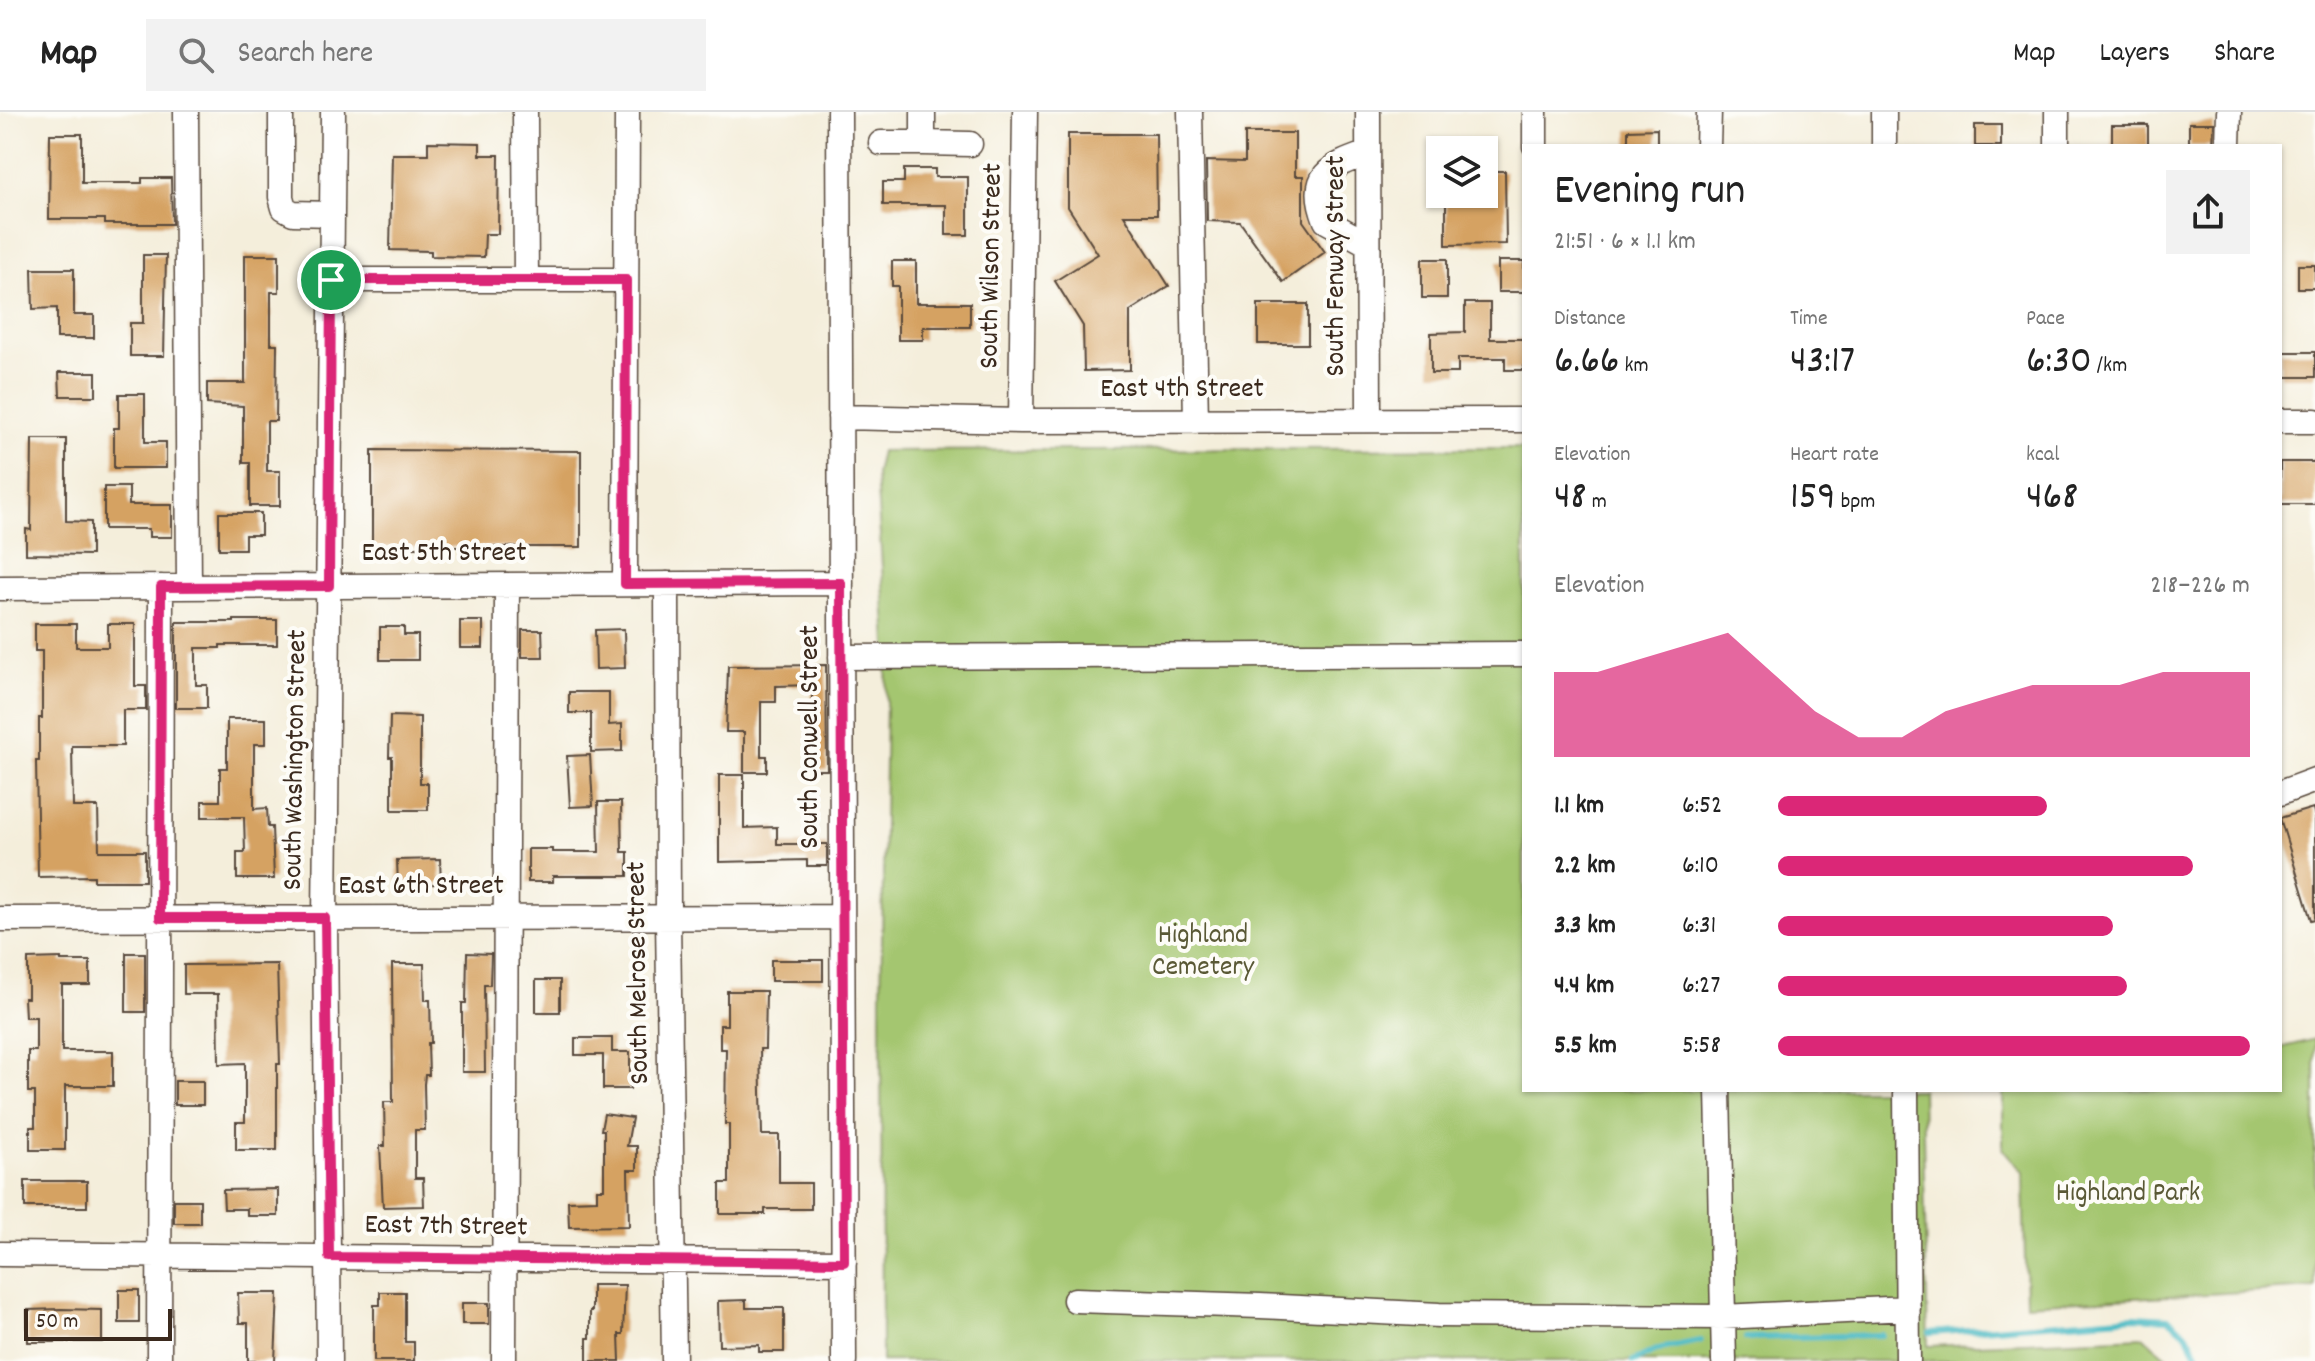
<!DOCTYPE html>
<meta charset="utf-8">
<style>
body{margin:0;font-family:Dekko,sans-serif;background:#f2f2f2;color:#222;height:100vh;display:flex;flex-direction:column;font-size:30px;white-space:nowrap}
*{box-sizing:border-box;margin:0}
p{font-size:26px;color:#767676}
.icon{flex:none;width:44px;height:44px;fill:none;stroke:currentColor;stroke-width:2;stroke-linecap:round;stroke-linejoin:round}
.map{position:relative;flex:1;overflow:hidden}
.details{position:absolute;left:1522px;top:32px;width:760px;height:948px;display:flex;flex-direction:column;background:#fff;border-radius:0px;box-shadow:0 2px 6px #0004}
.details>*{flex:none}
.tools{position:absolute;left:1426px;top:24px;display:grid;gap:16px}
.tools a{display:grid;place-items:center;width:72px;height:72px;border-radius:0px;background:#fff;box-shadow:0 2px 6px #0004;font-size:40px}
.scale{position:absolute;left:24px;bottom:20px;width:148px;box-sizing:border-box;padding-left:8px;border:4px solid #3b2a1e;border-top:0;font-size:22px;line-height:28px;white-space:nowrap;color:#3b2a1e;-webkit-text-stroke:6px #fdfcf7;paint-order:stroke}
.pin{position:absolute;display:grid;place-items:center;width:68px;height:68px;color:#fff;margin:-34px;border:4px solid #fff;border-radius:50%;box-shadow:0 2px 8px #0007}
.round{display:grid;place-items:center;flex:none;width:84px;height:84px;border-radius:0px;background:#f2f2f2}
.overview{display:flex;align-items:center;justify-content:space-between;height:136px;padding:0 32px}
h1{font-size:44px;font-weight:600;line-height:60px}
.stats{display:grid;grid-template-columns:repeat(3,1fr);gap:12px;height:136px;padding:8px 32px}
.stats div{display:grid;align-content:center}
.stats b{font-size:40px;font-weight:600}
.stats small{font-size:22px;font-weight:400}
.stats p{font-size:22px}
.chart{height:224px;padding:16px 32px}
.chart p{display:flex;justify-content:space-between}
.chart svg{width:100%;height:144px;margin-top:8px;fill:#db2777;opacity:.7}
ul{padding:0 32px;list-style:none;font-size:26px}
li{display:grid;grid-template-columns:128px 96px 1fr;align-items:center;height:60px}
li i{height:20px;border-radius:10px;background:#db2777}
header{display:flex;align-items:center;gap:48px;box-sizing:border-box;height:112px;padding:0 40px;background:#fff;border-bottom:2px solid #e0e0e0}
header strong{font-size:38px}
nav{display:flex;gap:44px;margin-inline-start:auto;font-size:28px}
.search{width:560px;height:72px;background:#f2f2f2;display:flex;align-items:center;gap:20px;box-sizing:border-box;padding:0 28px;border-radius:0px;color:#767676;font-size:30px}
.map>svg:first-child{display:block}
</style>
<header>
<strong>Map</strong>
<div class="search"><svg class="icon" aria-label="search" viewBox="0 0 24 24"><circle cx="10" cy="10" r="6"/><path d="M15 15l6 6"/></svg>Search here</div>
<nav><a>Map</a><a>Layers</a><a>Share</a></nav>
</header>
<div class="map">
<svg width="2315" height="1249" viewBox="0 0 2315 1249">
<rect width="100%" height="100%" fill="#fdfcf7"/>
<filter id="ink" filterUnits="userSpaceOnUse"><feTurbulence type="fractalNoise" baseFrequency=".0125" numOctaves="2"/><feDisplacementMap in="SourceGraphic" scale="16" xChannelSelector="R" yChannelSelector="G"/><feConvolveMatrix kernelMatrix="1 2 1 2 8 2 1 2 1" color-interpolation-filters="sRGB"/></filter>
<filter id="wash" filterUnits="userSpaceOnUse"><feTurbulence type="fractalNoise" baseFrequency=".006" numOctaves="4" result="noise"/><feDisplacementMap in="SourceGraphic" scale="32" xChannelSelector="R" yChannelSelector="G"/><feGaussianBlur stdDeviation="1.8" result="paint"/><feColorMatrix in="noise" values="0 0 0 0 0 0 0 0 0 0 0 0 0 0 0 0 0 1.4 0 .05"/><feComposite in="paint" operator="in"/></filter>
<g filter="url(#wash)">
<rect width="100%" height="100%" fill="#f4eedb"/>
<path fill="#a4c66f" stroke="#707846" stroke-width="2" d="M 1524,336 L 1524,978 L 1922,978 L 1928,1234 L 2144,1225 L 2173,1249 L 882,1249 L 881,888 L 887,532 L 876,362 L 881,339 Z
M 2315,927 L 2315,1176 L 2026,1192 L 2023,1060 L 2003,1037 L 2003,978 L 2280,978 L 2280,936 Z"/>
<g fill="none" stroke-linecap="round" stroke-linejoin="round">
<path stroke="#4dbbc5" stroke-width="6" d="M 1930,1221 L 2134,1205 L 2169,1207 L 2187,1222 L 2201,1249
M 1746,1226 L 1882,1223
M 1633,1249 L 1659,1237 L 1700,1229"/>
</g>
<g id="blocks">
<path fill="#d5a262" d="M 2189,11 L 2214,11 L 2213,34 L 2189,34 Z
M 1975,13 L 2001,13 L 2001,34 L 1975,34 Z
M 2112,13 L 2148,13 L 2148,34 L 2112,34 Z
M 1657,17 L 1657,34 L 1628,34 L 1628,18 Z
M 1245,21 L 1295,21 L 1295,64 L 1303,64 L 1303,109 L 1325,140 L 1283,170 L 1240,110 L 1207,109 L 1206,49 L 1245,50 Z
M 50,22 L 82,22 L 82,71 L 142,71 L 142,66 L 171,66 L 172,112 L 105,112 L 105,107 L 49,107 Z
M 1068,22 L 1156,22 L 1157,103 L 1124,103 L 1169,174 L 1130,199 L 1130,258 L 1084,259 L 1083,214 L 1055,169 L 1098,142 L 1068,95 Z
M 428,30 L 480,31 L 480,43 L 499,43 L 498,122 L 485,122 L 484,145 L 431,144 L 431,139 L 390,138 L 392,42 L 428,42 Z
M 904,57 L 935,57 L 935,65 L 968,65 L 968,123 L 946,123 L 946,93 L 883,93 L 883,70 L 904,70 Z
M 1484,59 L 1505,59 L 1506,132 L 1446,133 L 1446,82 L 1484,82 Z
M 143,143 L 166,143 L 164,244 L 130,244 L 130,211 L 143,211 Z
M 245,143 L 279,143 L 279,180 L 271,180 L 271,232 L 277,232 L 276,309 L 267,309 L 267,359 L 280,359 L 280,394 L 250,394 L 250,351 L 243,351 L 243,294 L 207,292 L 207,271 L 245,271 Z
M 1422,147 L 1447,147 L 1447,186 L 1422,186 Z
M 892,149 L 916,149 L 916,191 L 970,191 L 970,215 L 923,215 L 923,228 L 898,228 L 898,174 L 892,174 Z
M 1498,149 L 1524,149 L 1524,180 L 1498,180 Z
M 2298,153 L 2315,153 L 2315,176 L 2298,176 Z
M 32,157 L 74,157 L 74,203 L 94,203 L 94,226 L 57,226 L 57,196 L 33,197 Z
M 1465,191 L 1490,191 L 1490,227 L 1524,227 L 1524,258 L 1505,258 L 1505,246 L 1458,246 L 1458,261 L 1431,261 L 1431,221 L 1465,220 Z
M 1258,192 L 1308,192 L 1308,232 L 1258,232 Z
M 2280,240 L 2315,240 L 2315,265 L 2280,265 Z
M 59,260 L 96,260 L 96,284 L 60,284 Z
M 119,282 L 145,282 L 145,330 L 166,330 L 166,356 L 114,356 L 114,316 L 119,316 Z
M 32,327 L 66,327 L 66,409 L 91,410 L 91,443 L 26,442 L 26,417 L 31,418 Z
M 372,338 L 581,339 L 581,435 L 372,435 Z
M 2280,350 L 2315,350 L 2315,392 L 2280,392 Z
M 104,375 L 129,375 L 129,393 L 172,393 L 172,425 L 149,425 L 149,417 L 104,417 Z
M 219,401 L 261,401 L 261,423 L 245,423 L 245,437 L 219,437 Z
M 234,508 L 277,508 L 277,533 L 220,533 L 220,536 L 196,536 L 196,573 L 207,573 L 207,596 L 176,596 L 176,510 L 234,510 Z
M 460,509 L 483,509 L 483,536 L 460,536 Z
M 35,512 L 76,512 L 76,535 L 108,535 L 108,512 L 135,512 L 135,574 L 146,574 L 146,598 L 123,598 L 123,634 L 72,634 L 73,695 L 98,695 L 99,739 L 145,739 L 145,769 L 94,769 L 94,764 L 38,765 L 36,649 L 39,649 L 39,606 L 42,606 L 42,539 L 35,539 Z
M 380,515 L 404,515 L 404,523 L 418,523 L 418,548 L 380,548 Z
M 624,517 L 625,556 L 596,557 L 595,518 Z
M 522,518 L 542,518 L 543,545 L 522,545 Z
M 826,553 L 827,658 L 809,658 L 809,620 L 812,620 L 812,573 L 776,574 L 776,590 L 761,590 L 761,644 L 767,644 L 767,660 L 744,660 L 744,620 L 726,620 L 728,554 Z
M 569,580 L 609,580 L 609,613 L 622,612 L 622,639 L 591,640 L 591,601 L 569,601 Z
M 390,604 L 420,605 L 420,671 L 428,671 L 428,698 L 392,698 L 392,645 L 389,645 Z
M 227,607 L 266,607 L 266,632 L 254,632 L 254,697 L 267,696 L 268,715 L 272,715 L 274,767 L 237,767 L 237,740 L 245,740 L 244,705 L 202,705 L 202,689 L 220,689 L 220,656 L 227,656 Z
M 590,643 L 593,694 L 570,695 L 567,644 Z
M 719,663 L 744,663 L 744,716 L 777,715 L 777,732 L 827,732 L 827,754 L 807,754 L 807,748 L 719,750 Z
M 598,690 L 621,690 L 622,740 L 628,740 L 628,764 L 553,764 L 553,770 L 528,770 L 528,737 L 552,737 L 552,740 L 599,740 Z
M 2313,696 L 2315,705 L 2315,807 L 2311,808 L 2280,706 Z
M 440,747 L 441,772 L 398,773 L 397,748 Z
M 126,841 L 145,841 L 145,900 L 126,900 Z
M 467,841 L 491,842 L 490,873 L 484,873 L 485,960 L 462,960 L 462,891 L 466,891 Z
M 61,846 L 61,849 L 90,849 L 90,873 L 62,873 L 62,939 L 113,939 L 113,974 L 65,974 L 65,1038 L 30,1038 L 30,1015 L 35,1015 L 35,980 L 28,980 L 28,939 L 36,939 L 36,905 L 25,905 L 24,886 L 28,886 L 28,847 Z
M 771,848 L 823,848 L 823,869 L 771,869 Z
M 277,852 L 280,952 L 277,952 L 277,1038 L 236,1038 L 236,1010 L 245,1010 L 245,951 L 219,952 L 218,882 L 184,882 L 184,853 Z
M 392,852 L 424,852 L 425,888 L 430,888 L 431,931 L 428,931 L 429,963 L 425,963 L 424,972 L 425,1018 L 415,1018 L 415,1066 L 423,1066 L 424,1094 L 383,1095 L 380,1034 L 385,1034 L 384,990 L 393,990 Z
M 536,868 L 560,868 L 560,900 L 536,900 Z
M 727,879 L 766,879 L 765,937 L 760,937 L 762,1023 L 779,1023 L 779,1071 L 811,1071 L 811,1097 L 765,1097 L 765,1102 L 720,1102 L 720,1071 L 729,1071 L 729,1012 L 725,1012 L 726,937 L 720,937 L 720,913 L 727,913 Z
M 575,926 L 612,926 L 612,940 L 630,940 L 630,977 L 603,977 L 603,943 L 575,943 Z
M 175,969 L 203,969 L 203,993 L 175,993 Z
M 604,1002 L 632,1006 L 627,1034 L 637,1034 L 637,1058 L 628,1058 L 629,1114 L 569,1115 L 568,1089 L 597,1088 L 597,1077 L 604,1077 L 604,1018 L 601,1018 Z
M 25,1069 L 87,1069 L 87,1095 L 25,1095 Z
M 278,1077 L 278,1104 L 247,1104 L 247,1097 L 224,1097 L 223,1078 Z
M 174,1088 L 200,1088 L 200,1111 L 174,1111 Z
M 592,1173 L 625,1173 L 623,1222 L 619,1222 L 620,1249 L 587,1249 L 587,1226 L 590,1226 L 590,1199 L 592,1199 Z
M 119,1178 L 139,1178 L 139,1211 L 119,1211 Z
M 380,1180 L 405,1180 L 405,1230 L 414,1230 L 414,1249 L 374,1249 L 374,1193 L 380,1193 Z
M 238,1181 L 278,1181 L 275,1249 L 248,1249 L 248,1211 L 239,1211 Z
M 746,1188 L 746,1196 L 784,1196 L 784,1240 L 759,1240 L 759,1233 L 719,1234 L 718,1189 Z
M 462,1191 L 489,1191 L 489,1212 L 462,1212 Z
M 61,1197 L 102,1198 L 102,1230 L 28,1230 L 27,1198 Z"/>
</g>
</g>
<g filter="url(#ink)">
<use href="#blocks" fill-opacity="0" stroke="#57473a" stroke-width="2"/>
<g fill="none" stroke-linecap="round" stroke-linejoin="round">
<g stroke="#57473a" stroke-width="27">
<path id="minor" d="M 186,0 L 189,475
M 281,0 L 281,85 L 284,96 L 293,101 L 332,102
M 525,0 L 526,168
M 839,0 L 844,1249
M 1190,0 L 1196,309
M 1368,0 L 1369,308
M 1884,0 L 1884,34
M 881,31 L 923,31 L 923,0
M 923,31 L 970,32
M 1535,34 L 1535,0
M 1708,34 L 1709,0
M 2057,34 L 2057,0
M 2228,34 L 2229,0
M 1368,41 C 1329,55 1308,62 1326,109 L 1368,132
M 331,168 L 626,168
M 840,305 L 1021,309 L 1524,308
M 1021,309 L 1025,0
M 2280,309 L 2315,309
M 625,472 L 627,0
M 667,472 L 668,806 L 674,1249
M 0,476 L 841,471
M 841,545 L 1524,542
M 2280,681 L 2315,668
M 0,807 L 842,805
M 1718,978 L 1724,1249
M 1906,978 L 1908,1249
M 0,1142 L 844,1150
M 1075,1188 L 1260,1194 L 1439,1203 L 1722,1205 L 1908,1196
M 159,1249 L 161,475
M 329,1249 L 325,806 L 333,0
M 504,1249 L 507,473"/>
</g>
<use href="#minor" stroke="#fff" stroke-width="24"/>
</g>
</g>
<g fill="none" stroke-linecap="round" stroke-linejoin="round" filter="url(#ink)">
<g stroke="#fff" stroke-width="16">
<path id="route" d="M 331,168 L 626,168 L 625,472 L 841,471 L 844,1150 L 329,1145 L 325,806 L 160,806 L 161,475 L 329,474 Z"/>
</g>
<use href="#route" stroke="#db2777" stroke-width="10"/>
</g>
<g text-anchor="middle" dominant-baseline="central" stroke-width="8" stroke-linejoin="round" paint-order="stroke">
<g font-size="28" fill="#3b2a1e" stroke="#fdfcf7">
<text transform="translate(993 154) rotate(-89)">South Wilson Street</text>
<text transform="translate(1338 154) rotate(-90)">South Fenway Street</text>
<text x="1182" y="279">East 4th Street</text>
<text x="444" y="443">East 5th Street</text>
<text transform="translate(812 625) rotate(-90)">South Conwell Street</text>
<text transform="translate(297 648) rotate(-89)">South Washington Street</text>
<text x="421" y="776">East 6th Street</text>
<text transform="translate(640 861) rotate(-91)">South Melrose Street</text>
<text transform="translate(446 1116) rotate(1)">East 7th Street</text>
</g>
<g font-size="28" fill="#5a5936" stroke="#fdfcf7">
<text x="1203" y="825">Highland<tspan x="1203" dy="32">Cemetery</tspan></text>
<text x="2128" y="1083">Highland Park</text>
</g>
</g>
</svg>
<div class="tools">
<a><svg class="icon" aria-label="layers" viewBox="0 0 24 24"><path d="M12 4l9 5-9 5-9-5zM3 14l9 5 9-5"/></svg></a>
</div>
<div class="scale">50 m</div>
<div class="pin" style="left:331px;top:168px;background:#1e9e55"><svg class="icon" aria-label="arrive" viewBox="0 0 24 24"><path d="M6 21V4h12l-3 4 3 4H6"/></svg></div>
<section class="details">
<div class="overview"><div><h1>Evening run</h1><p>21:51 · 6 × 1.1 km</p></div><a class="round"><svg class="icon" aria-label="share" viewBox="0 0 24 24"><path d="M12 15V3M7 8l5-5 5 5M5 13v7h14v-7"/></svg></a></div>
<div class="stats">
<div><p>Distance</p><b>6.66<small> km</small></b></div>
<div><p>Time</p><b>43:17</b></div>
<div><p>Pace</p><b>6:30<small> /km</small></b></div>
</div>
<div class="stats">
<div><p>Elevation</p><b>48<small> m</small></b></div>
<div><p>Heart rate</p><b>159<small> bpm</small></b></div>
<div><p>kcal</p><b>468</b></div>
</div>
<div class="chart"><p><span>Elevation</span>218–226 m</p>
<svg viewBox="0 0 160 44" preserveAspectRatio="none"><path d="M0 44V18L10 18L20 14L30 10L40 6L50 18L60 30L70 38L80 38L90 30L100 26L110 22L120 22L130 22L140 18L150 18L160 18V44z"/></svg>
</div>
<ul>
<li><b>1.1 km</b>6:52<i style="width:57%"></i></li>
<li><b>2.2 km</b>6:10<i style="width:88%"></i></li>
<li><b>3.3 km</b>6:31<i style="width:71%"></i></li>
<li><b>4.4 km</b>6:27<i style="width:74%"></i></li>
<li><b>5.5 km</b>5:58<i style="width:100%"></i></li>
</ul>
</section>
</div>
